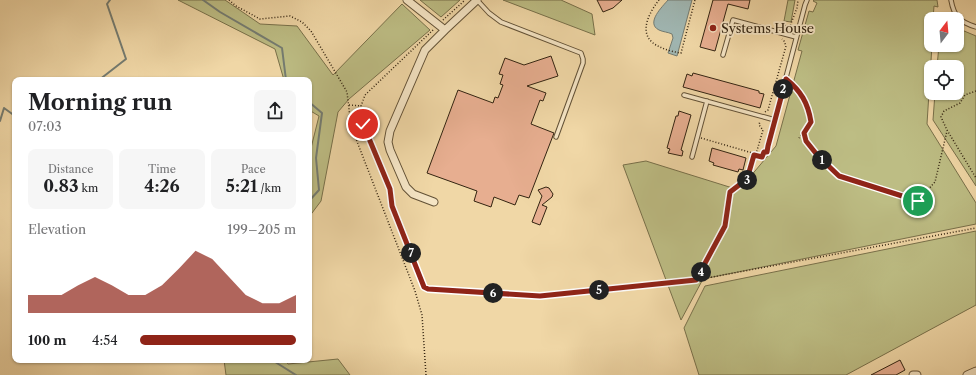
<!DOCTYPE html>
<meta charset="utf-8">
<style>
body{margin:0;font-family:"Libre Caslon Text",serif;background:#f6f6f6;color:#202124;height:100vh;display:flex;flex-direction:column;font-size:15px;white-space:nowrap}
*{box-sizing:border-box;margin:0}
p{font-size:13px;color:#757577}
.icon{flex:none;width:22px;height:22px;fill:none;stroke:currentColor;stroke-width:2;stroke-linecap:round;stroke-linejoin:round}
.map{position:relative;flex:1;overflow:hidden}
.sheet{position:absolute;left:12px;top:77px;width:300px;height:286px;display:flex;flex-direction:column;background:#fff;border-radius:8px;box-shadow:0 1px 3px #0004}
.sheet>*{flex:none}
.needle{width:26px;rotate:16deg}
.controls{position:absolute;left:924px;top:12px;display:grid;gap:8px}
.controls a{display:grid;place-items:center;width:40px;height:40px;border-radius:8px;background:#fff;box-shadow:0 1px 3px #0004;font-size:20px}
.pin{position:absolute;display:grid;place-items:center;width:34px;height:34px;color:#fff;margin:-17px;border:2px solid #fff;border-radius:50%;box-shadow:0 1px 4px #0007}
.km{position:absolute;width:20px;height:20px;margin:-10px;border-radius:50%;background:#222;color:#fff;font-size:11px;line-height:20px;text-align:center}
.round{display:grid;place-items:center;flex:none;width:42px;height:42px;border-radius:8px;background:#f6f6f6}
.summary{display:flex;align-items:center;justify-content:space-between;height:68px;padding:0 16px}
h1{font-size:22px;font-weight:700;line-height:30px}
.figures{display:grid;grid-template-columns:repeat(3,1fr);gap:6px;height:68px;padding:4px 16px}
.figures div{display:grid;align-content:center;border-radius:8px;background:#f6f6f6;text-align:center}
.figures b{font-size:17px;font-weight:700}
.figures small{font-size:11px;font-weight:400}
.figures p{font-size:11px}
.chart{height:112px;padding:8px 16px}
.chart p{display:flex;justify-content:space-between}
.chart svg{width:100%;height:72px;margin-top:4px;fill:#8f2418;opacity:.7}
ul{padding:0 16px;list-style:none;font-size:13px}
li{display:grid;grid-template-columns:64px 48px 1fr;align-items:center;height:30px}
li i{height:10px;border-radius:5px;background:#8f2418}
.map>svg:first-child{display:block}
</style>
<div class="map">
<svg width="976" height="375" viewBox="0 0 976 375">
<rect width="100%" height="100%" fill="#f0d7a6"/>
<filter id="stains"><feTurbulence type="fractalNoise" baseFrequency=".005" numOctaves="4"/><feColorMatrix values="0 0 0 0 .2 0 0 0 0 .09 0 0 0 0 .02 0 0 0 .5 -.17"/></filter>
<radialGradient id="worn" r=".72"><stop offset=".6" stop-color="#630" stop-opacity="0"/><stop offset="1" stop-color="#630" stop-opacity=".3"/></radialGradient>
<path fill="#bdbd84" stroke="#78704a" d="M 178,0 L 225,0 L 260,24 L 297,26 L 333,75 L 402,4 L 430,30 L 349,99 L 338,112 L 321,201 L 309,217 L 309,156 L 319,116 L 309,110 L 309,80 L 284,80 L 275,49 Z
M 420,0 L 460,0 L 441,17 Z
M 503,0 L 561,0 L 592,14 L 595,35 Z
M 788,0 L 795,0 L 791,22 L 784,21 Z
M 814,0 L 937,0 L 938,7 L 934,6 L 933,19 L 931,19 L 932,45 L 927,124 L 976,203 L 976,224 L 703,279 L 681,320 L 623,165 L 646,161 L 739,190 L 776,146 L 802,51 L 798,50 L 809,11 L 813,12 L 817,3 L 813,1 Z
M 957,28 L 976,36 L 976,186 L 933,120 L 935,93 L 957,93 L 957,67 L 937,67 L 939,45 L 957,45 Z
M 976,231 L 976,305 L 846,375 L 699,375 L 684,328 L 705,286 Z
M 338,359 L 350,375 L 226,375 L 224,360 L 285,360 L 288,364 Z"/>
<path fill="#a0b7b3" stroke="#747c72" d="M 668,0 L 692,0 L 677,56 L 668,53 L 673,38 L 672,34 C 668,32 663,32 659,30 C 645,23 663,6 668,0 Z"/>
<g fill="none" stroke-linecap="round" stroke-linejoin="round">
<path stroke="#747c72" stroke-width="2" d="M 203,0 L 220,12 L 282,48 L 286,80
M 99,80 L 126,59 L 107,4 L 110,0
M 309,102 L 322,113 L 316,158 L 319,190 L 309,201
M 0,121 L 4,108 L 15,116
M 272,360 L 296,375"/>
</g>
<path fill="#e7ae90" stroke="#332411" d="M 597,0 L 622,0 L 613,8 L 603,12 Z
M 713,0 L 750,0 L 748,9 L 728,4 L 715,51 L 700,47 Z
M 551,56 L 558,76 L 527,86 L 546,93 L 543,101 L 540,100 L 531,124 L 554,133 L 529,198 L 519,195 L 515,205 L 494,197 L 491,207 L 474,201 L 477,191 L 427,173 L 458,90 L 493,103 L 495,97 L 498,98 L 503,85 L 500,84 L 503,75 L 499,74 L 505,58 L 524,65 Z
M 693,73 L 759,91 L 759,93 L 764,94 L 760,108 L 683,87 L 687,74 L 692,76 Z
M 679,111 L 691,115 L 681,150 L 683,151 L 682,156 L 668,153 L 670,149 L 667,148 L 676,116 L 678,116 Z
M 712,148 L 746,158 L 743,170 L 739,169 L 738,172 L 713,165 L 714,163 L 709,161 Z
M 546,187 L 549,188 L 553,194 L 552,197 L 542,205 L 547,207 L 540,225 L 532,222 L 542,196 L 538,190 Z
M 900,360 L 905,370 L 896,375 L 871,375 Z"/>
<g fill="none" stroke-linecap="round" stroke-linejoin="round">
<g stroke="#625136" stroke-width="5.5">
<path id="lane" d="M 477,0 L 489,13 L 501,22 L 581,53 L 583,59 L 583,63 L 556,137
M 951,0 C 954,17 960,22 976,27
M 723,55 L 733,20 L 796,37
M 684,95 L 775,120
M 768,146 L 805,5 L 807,0
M 692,157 L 707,101"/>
</g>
<g stroke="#625136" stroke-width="9">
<path id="street" d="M 407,0 L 445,30 L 477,0
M 434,202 L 413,194 L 406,187 L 390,150 L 388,142 L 390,131 L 425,50 L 445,30
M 913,375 L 917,375
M 967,375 L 976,371"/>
</g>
<path stroke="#332411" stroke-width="1.5" stroke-dasharray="1 2" stroke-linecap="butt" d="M 229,0 L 236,6 L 260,19 L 290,16 L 302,22 L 311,31 L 347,92 L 351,126 L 415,291 L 422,315 L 426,375
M 659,0 C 648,14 636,37 660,47 C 666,50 674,52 681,53 L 695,0
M 443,20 L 465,0
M 781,28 L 782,25 L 790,26 L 797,8 L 798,0
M 433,30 L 365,95 L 361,106 L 360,115 L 390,189 L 392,206 L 424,287 L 428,289 L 540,296 L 696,280
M 789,82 C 802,92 808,106 811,122 L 799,138
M 976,91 L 965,95 L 960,103 L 944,111 L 941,117 L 947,130 L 976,178
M 349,105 L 361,106
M 765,112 L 768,110 L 786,46 L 784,41 L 782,39
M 805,133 L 806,141 L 818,156 L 839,176 L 886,192 L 921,202 L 925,209
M 701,138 L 756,154 L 763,130 L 759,125 L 760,121
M 767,151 L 764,152 L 762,157 L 754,155 L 747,179 L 730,192 L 725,226 L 696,280 L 976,228
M 918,201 L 935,182 L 947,131"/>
<use href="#lane" stroke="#f5e5c5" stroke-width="3.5"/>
<use href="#street" stroke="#f5e5c5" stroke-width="7"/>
</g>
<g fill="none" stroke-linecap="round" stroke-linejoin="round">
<g stroke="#fff" stroke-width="8">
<path id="route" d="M 363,124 L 390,189 L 392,206 L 424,287 L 428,289 L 540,296 L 696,280 L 725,226 L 730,192 L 747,179 L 754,155 L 762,157 L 764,152 L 767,152 L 768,146 L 786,79 C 801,91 808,103 811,122 L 804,133 L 806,141 L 818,156 L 839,176 L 918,201"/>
</g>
<use href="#route" stroke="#8f2418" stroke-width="5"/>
</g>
<circle fill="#8f2418" stroke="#f5e5c5" stroke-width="1.5" cx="713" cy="28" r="4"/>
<g text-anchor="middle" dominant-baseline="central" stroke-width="3.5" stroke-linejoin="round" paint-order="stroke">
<g font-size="13" fill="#332411" stroke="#f5e5c5" text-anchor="start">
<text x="721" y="28">Systems House</text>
</g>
</g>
<rect width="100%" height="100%" filter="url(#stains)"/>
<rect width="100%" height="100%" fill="url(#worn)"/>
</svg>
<div class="controls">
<a><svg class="needle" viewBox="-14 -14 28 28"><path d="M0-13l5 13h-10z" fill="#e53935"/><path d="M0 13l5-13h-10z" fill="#757577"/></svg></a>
<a><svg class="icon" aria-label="locate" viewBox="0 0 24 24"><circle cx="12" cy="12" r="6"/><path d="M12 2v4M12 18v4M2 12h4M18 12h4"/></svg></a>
</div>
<div class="pin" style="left:918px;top:201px;background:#1e9e55"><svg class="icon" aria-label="arrive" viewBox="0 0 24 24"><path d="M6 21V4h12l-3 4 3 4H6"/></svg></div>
<div class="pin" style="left:363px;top:124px;background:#d93025"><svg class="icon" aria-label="check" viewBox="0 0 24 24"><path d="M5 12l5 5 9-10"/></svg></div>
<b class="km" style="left:822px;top:160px">1</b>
<b class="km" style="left:783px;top:89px">2</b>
<b class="km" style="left:747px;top:180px">3</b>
<b class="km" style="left:701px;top:272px">4</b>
<b class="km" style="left:599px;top:290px">5</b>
<b class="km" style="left:493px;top:293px">6</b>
<b class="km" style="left:411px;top:253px">7</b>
<section class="sheet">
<div class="summary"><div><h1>Morning run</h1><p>07:03</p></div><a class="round"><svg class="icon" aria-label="share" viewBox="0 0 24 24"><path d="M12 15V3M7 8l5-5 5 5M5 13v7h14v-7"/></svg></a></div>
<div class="figures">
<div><p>Distance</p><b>0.83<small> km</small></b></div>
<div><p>Time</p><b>4:26</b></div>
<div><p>Pace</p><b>5:21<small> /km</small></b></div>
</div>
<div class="chart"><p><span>Elevation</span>199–205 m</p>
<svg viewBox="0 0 160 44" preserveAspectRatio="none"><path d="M0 44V33L10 33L20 33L30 27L40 22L50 27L60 33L70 33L80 27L90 17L100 6L110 11L120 22L130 33L140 38L150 38L160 33V44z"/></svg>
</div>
<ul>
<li><b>100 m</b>4:54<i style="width:100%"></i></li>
</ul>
</section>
</div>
